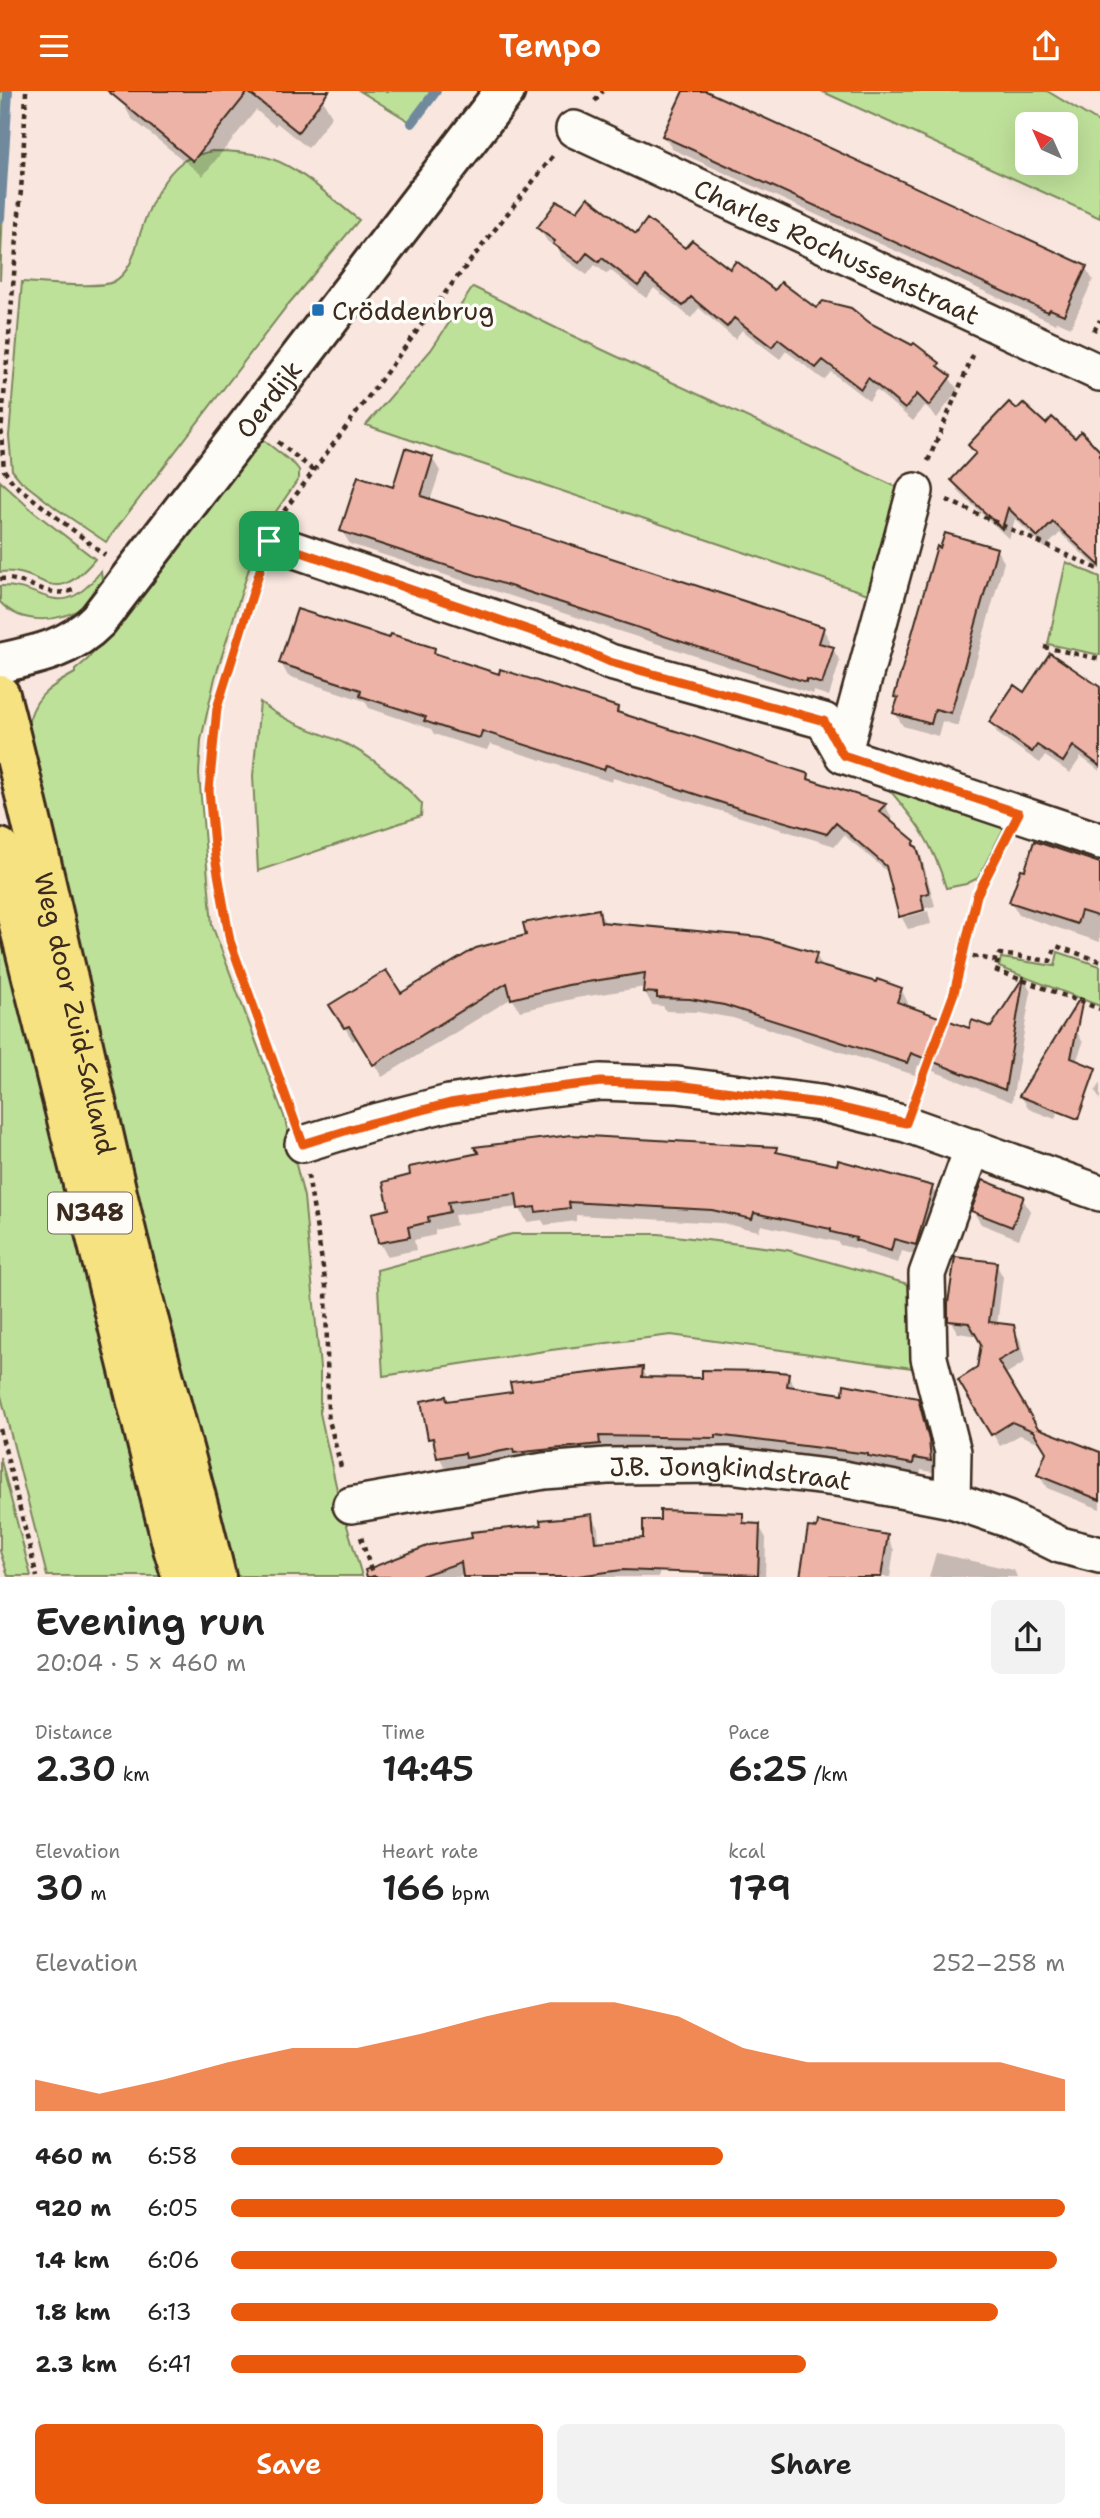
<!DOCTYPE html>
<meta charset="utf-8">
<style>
body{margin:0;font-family:"Shantell Sans",sans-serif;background:#f2f2f2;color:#222;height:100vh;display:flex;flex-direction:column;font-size:26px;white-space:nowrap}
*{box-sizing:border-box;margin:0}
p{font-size:23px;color:#767676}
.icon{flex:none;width:38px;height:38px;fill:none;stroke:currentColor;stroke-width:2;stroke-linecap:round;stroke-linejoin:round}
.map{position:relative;height:1486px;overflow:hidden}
.side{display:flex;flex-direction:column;background:#fff;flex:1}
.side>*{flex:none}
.needle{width:46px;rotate:315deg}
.controls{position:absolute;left:1015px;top:21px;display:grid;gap:14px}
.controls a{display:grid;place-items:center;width:63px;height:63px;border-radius:10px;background:#fff;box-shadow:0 7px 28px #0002;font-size:35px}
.pin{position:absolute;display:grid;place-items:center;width:60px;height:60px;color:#fff;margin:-30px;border-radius:14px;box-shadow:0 4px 10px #0006}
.round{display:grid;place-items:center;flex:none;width:74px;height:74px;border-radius:10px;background:#f2f2f2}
.head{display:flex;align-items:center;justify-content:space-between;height:119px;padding:0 35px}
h1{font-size:38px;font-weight:600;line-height:52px}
.metrics{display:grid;grid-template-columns:repeat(3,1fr);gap:10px;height:119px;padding:7px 35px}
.metrics div{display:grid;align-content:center}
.metrics b{font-size:35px;font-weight:600}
.metrics small{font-size:19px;font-weight:400}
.metrics p{font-size:19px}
.chart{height:196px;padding:14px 35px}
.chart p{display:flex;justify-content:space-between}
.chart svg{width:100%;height:126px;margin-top:7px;fill:#ea580c;opacity:.7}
.cta{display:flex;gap:14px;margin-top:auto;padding:14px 35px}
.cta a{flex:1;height:80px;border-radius:10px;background:#ea580c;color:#fff;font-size:28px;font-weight:600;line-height:80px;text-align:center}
.cta a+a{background:#f2f2f2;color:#222}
ul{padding:0 35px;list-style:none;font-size:23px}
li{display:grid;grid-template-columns:112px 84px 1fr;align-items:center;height:52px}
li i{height:18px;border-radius:9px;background:#ea580c}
header{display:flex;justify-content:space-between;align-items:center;height:91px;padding:0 35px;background:#ea580c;color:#fff;font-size:32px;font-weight:600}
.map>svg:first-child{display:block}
</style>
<header><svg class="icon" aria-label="menu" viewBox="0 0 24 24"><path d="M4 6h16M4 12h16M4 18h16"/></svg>Tempo<svg class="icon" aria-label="share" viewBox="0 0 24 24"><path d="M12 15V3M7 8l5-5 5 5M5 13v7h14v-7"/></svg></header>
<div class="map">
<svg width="1100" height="1486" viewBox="0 0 1100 1486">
<rect width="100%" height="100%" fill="#f8e6df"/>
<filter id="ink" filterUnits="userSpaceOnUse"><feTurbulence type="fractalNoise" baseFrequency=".0143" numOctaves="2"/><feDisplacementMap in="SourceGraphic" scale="14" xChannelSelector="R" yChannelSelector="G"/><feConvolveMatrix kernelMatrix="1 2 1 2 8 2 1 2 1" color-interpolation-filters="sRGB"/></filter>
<g filter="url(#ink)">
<path fill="#bee19a" stroke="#7c865c" stroke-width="2" fill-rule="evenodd" d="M 0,0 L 8,0 L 0,189 Z
M 360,0 L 436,0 L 412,32 Z
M 821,0 L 1047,0 L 1100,32 L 1100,127 ZM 1027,33 L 1066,33 L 1066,72 L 1027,72 Z
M 212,60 C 232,60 253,61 272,68 C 302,78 334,110 359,129 L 286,216 L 106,451 L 57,418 L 21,390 L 12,379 L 9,345 L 22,191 C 40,192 99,198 113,191 C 132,181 135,158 141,140 C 149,116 161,87 182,71 C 190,65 202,63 212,60 Z
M 473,196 L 558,238 L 903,399 L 871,504 L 366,334 L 431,259 Z
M 257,344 L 295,374 L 299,379 L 299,387 L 266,435 L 254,461 L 215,587 L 201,649 L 199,683 L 212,834 L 284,1025 L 304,1106 L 320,1277 L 320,1322 L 339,1408 L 362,1485 L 229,1485 L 26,641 C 33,606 46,598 75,582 L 75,579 L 88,568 Z
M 0,390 L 34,421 L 95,468 C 50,521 46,476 0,481 Z
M 1066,471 L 1100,486 L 1100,564 L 1048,553 Z
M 101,480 L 103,496 C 97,502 91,511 83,516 C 58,532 21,534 0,511 L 0,495 C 47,494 59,534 101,480 Z
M 260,611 C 286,632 314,639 344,652 C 372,665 402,691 422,713 L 421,725 L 258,780 L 253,685 Z
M 882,690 L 1003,729 L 1004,737 L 978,787 L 966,793 L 946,797 C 932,748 914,728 882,690 Z
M 0,804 L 170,1485 L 47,1485 L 0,1301 Z
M 1058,861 L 1100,875 L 1100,915 L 999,876 L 1001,867 L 1055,875 Z
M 512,1143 L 659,1143 L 787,1159 L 915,1195 L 920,1278 L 671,1244 L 551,1259 L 383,1285 L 377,1179 Z
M 0,1366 L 31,1485 L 8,1485 L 0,1460 Z"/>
<path fill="#0003" d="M 130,0 L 312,0 L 322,8 L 332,25 L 308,57 L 277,32 L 275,35 L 256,19 L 203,85 L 131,27 L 122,10 Z
M 685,0 L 702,0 L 1085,176 L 1093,189 L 1071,236 L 1057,230 L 1056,233 L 672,58 L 664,45 Z
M 539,137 L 637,145 L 686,160 L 816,219 L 869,234 L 939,273 L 958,299 L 937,327 L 925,315 L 913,330 L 876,299 L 869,310 L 831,281 L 824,289 L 786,260 L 780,268 L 742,239 L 735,248 L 699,217 L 691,227 L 654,197 L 646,207 L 610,179 L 607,183 L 595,174 L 587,184 L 562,166 L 558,158 L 547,150 Z
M 1017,320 L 1100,361 L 1100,479 L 1060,442 L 1045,457 L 1015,428 L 1009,448 L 960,402 L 953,390 L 976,364 L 970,355 Z
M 432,367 L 440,380 L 430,410 L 823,538 L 830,550 L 829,556 L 833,558 L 840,570 L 829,605 L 814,600 L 813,603 L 350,453 L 342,440 Z
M 996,458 L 1004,471 L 958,635 L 942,630 L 938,645 L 903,635 L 895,622 L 899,611 L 896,606 Z
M 390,549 L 434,559 L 438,565 L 500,585 L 617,617 L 622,625 L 808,684 L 812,691 L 885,714 L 892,727 L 889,730 L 913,751 L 921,764 L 935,815 L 901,823 L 901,827 L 890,783 L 844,744 L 835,755 L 613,687 L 612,691 L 490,653 L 487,659 L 465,653 L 434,643 L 431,638 L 369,617 L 365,610 L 288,585 L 281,572 Z
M 1100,599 L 1100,680 L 1081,666 L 1070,682 L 1045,665 L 1040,672 L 998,643 L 991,631 L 1024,603 Z
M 1100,773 L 1100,851 L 1019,824 L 1011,811 Z
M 598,820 L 606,833 L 816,864 L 824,878 L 901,898 L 908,912 L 906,917 L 970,940 L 991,938 L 1024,888 L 1031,900 L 1012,1011 L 918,974 L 915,984 L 733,927 L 698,921 L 666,920 L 663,915 L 652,914 L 645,901 L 645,896 L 576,907 L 520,920 L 512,907 L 382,986 L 358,947 L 353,950 L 331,914 L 400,905 L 528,845 Z
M 928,820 L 931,833 L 908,838 L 902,827 Z
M 1076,939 L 1083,952 L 1055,1028 L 1029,1018 L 1021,1005 Z
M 1100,992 L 1100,1009 L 1095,1000 Z
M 476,1058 L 775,1058 L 779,1064 L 932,1097 L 940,1110 L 923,1166 L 902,1160 L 898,1172 L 864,1162 L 863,1159 L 840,1154 L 838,1151 L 761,1134 L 759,1140 L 720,1132 L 576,1124 L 576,1130 L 545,1134 L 542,1129 L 527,1131 L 519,1116 L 454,1124 L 456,1134 L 435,1139 L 435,1144 L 414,1149 L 416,1159 L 387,1165 L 380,1152 L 374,1124 L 391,1120 L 480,1063 Z
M 1022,1107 L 1030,1120 L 1019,1148 L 981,1133 L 973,1120 Z
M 1100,1154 L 1100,1174 L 1097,1169 Z
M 996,1173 L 1003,1186 L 997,1234 L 1013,1236 L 1020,1249 L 1025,1271 L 1004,1284 L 1037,1338 L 1100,1363 L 1100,1418 L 1047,1397 L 1039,1384 L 1048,1361 L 1043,1353 L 1020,1344 L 1000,1355 L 961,1289 L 979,1278 L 983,1253 L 978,1245 L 958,1242 L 950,1229 Z
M 642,1278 L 648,1288 L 703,1289 L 788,1284 L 796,1298 L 844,1305 L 917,1308 L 925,1322 L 936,1364 L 938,1382 L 921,1379 L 920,1386 L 877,1378 L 876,1375 L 711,1355 L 662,1355 L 662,1358 L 475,1379 L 472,1375 L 446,1379 L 430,1347 L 445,1307 L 448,1312 L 514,1302 Z
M 705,1422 L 742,1424 L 748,1434 L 759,1435 L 766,1447 L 765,1486 L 705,1486 Z
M 591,1425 L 598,1437 L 599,1452 L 660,1461 L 659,1486 L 465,1486 L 465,1484 L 459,1486 L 369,1486 L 543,1436 Z
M 887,1446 L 894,1459 L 890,1486 L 802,1486 Z
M 936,1462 L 1014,1479 L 1017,1486 L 929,1486 Z"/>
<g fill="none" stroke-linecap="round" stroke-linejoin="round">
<path stroke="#70899d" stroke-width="10" d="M 412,32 L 436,0
M 0,127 L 8,0"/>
</g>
<path fill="#edb3a7" stroke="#3b2a1e" stroke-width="2" d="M 108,0 L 329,0 L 298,41 L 248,1 L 193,70 Z
M 683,0 L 706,0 L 1087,175 L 1064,224 L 1050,218 L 1048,221 L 662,45 Z
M 588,106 L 636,143 L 647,128 L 685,157 L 692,149 L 730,178 L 736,170 L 775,199 L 781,191 L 816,217 L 823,210 L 851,217 L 870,232 L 912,254 L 914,252 L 940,272 L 938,275 L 951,285 L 929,315 L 917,303 L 905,318 L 868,287 L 861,298 L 823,269 L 816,277 L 778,248 L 772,256 L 734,227 L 727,236 L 691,206 L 683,215 L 646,185 L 638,195 L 602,167 L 599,171 L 587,162 L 579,172 L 553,153 L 555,150 L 537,137 L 557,110 L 577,120 Z
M 1009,311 L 1017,318 L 1023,312 L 1046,333 L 1052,326 L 1075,347 L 1081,340 L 1100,360 L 1100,475 L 1053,431 L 1038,446 L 1008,417 L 1002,438 L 951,389 L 976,362 L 968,354 Z
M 405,357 L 433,366 L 421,405 L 824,536 L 819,552 L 834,556 L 822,593 L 807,588 L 806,591 L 340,440 L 358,385 L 393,396 Z
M 945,442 L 997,457 L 951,622 L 935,618 L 931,633 L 893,622 L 898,607 L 894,606 L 937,455 L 940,457 Z
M 297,518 L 389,547 L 391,543 L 435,557 L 434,562 L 499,583 L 500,578 L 618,616 L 617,621 L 809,683 L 808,688 L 886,713 L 879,720 L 915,750 L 913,754 L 917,756 L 929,802 L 921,804 L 924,819 L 899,826 L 886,775 L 836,732 L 827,743 L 741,718 L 606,674 L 604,679 L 482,640 L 480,647 L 456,641 L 424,630 L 426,626 L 360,605 L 361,599 L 279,572 Z
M 1050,562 L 1100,596 L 1100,675 L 1073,655 L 1063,671 L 1037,654 L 1032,661 L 989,631 L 1014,594 L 1024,601 Z
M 1034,750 L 1100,772 L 1100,826 L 1081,820 L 1077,833 L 1009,811 L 1021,778 L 1025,779 Z
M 599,818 L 601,831 L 761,846 L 817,862 L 814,873 L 876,891 L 877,888 L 902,897 L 897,911 L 969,937 L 972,929 L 991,936 L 1024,885 L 1005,999 L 911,962 L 907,972 L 724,914 L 690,908 L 657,907 L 657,902 L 643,901 L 645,882 L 568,894 L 511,908 L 507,892 L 373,974 L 349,935 L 344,937 L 329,914 L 386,879 L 401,902 L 476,857 L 526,844 L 523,832 Z
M 1080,907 L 1083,908 L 1071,967 L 1096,977 L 1078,1028 L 1019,1005 Z
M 571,1044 L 777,1056 L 776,1061 L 837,1074 L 838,1069 L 933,1095 L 916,1154 L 894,1148 L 891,1160 L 855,1149 L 856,1147 L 831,1141 L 831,1138 L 754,1122 L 752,1128 L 712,1119 L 569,1111 L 570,1117 L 536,1121 L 535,1116 L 518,1118 L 516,1103 L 448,1111 L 450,1121 L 428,1126 L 429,1131 L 408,1136 L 410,1146 L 378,1152 L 372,1122 L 389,1118 L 383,1091 L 410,1084 L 409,1076 L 479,1062 L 474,1056 Z
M 983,1089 L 1024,1105 L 1012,1136 L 971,1120 Z
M 955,1166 L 997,1171 L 989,1231 L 1014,1234 L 1019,1258 L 998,1270 L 1038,1337 L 1100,1361 L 1100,1409 L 1037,1384 L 1046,1361 L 1033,1340 L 1012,1331 L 991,1344 L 974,1316 L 958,1289 L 977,1277 L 981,1253 L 969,1232 L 948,1230 L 948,1212 Z
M 643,1276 L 642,1286 L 702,1287 L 702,1279 L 768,1280 L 789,1282 L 787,1295 L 843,1303 L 844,1293 L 918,1307 L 929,1349 L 931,1370 L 914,1367 L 913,1373 L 868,1365 L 868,1363 L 716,1344 L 716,1347 L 599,1345 L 600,1353 L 514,1362 L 513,1358 L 466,1367 L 465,1362 L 437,1367 L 433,1347 L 428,1348 L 421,1310 L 446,1305 L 447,1310 L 512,1301 L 510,1291 Z
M 660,1419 L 743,1422 L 743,1432 L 760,1433 L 758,1484 L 622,1479 L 570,1486 L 463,1486 L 461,1471 L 418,1486 L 367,1486 L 365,1479 L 430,1454 L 472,1447 L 471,1441 L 541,1434 L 540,1429 L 561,1427 L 592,1423 L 595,1451 L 643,1447 L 643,1429 L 660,1429 Z
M 818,1431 L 888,1444 L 881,1486 L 800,1486 L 808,1436 L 817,1437 Z"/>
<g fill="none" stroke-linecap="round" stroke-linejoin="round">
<g stroke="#3b2a1e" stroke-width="40">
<g id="minor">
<path id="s1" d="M 574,38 L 1100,282"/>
<path d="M 269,450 L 567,552 L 610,571 L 824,630 L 843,664 L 1100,750"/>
<path d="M 843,664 L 915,400"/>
<path d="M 303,1053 L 371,1032 L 449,1012 L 526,1000 L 601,991 L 677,994 L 820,1012 L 906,1033 L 1100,1102"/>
<path d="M 952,1409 L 953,1361 L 929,1267 L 927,1183 L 973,1056"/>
<path id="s2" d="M 351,1414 L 544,1380 L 607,1375 L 729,1374 L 843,1388 L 952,1409 L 1007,1428 L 1060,1454 L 1100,1464"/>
</g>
</g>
<g stroke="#3b2a1e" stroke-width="44">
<g id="tertiary">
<path id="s3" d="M 0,572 C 37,564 71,557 98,529 L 505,0"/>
</g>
</g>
<g stroke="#3b2a1e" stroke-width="44">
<g id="primary">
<path id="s4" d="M 0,604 C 46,780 83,959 125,1136 C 153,1253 188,1368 216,1486"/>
<path d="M 0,757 L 173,1457 L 182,1486"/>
</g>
</g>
<path stroke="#3b2a1e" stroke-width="4.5" stroke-dasharray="5 5" stroke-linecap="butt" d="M 26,0 L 23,74 L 1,342 L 4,379 L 14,393 L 105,464
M 595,10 L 603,0
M 1094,240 L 1100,229
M 278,351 L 313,379
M 928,370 L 974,262
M 947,409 L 1100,479
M 284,420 L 448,198 L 553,65
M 258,483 L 217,617 L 209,699 L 215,766 L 230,850 L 292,1022
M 0,488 C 25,485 48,509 73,499
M 1044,556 L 1100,568
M 963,863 L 997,870
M 1100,870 L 1056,855 L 1050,870 L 1000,863 L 995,879 L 1100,918
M 918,1002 L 954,902 L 977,804 L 1002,753
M 308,1084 L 326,1195 L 328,1325 L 342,1380
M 0,1338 L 37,1486
M 361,1446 L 373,1486"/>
<use href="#minor" stroke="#fdfcf7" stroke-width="35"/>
<use href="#tertiary" stroke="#fdfcf7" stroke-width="38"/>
<use href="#primary" stroke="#f7e281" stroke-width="38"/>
</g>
</g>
<g fill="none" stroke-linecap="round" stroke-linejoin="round" filter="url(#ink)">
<g stroke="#fff" stroke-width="14">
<path id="route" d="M 269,450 L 567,552 L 610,571 L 824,630 L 843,664 L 1019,722 L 977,804 L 954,902 L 906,1032 L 820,1012 L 677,994 L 601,991 L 526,1000 L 450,1012 L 371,1032 L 303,1053 L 230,850 L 215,766 L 209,699 L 217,617 Z"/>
</g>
<use href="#route" stroke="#ea580c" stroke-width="9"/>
</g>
<rect fill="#1f6fb2" stroke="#fdfcf7" stroke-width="2.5" x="311" y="212" width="14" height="14" rx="3.5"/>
<g text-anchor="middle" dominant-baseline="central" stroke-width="7" stroke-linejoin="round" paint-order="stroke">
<rect fill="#fdfcf7" stroke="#75695f" stroke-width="2" x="48" y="1101.5" width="84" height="41" rx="5"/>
<g font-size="24" font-weight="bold" fill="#3b2a1e">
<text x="90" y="1122">N348</text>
</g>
<g font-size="26" fill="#3b2a1e" stroke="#fdfcf7">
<text stroke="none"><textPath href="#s1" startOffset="290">Charles Rochussenstraat</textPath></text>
<text stroke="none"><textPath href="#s3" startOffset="388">Oerdijk</textPath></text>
<text stroke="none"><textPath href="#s4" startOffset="327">Weg door Zuid-Salland</textPath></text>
<text stroke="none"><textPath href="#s2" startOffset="383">J.B. Jongkindstraat</textPath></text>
</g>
<g font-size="26" fill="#3b2a1e" stroke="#fdfcf7" text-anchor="start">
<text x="332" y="219">Cröddenbrug</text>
</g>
</g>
</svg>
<div class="controls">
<a><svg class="needle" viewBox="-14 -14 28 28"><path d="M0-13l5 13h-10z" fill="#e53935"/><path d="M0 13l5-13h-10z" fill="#767676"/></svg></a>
</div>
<div class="pin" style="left:269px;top:450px;background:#1e9e55"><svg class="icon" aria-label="arrive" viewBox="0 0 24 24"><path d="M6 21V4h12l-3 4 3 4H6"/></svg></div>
</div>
<section class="side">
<div class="head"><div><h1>Evening run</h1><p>20:04 · 5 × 460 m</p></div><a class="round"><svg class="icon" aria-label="share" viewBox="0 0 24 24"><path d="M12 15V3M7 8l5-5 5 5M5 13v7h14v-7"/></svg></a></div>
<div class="metrics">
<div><p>Distance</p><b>2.30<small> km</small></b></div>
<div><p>Time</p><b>14:45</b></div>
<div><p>Pace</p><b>6:25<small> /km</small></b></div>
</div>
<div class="metrics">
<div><p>Elevation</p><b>30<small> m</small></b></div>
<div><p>Heart rate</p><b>166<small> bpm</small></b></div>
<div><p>kcal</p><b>179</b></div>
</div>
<div class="chart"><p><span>Elevation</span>252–258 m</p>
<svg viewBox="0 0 160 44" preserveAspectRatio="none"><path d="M0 44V33L10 38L20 33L30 27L40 22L50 22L60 17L70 11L80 6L90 6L100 11L110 22L120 27L130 27L140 27L150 27L160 33V44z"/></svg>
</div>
<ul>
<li><b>460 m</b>6:58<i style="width:59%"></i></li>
<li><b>920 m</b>6:05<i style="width:100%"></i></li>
<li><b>1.4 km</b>6:06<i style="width:99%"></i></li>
<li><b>1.8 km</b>6:13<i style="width:92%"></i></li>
<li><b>2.3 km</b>6:41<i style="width:69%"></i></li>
</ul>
<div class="cta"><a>Save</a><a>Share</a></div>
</section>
